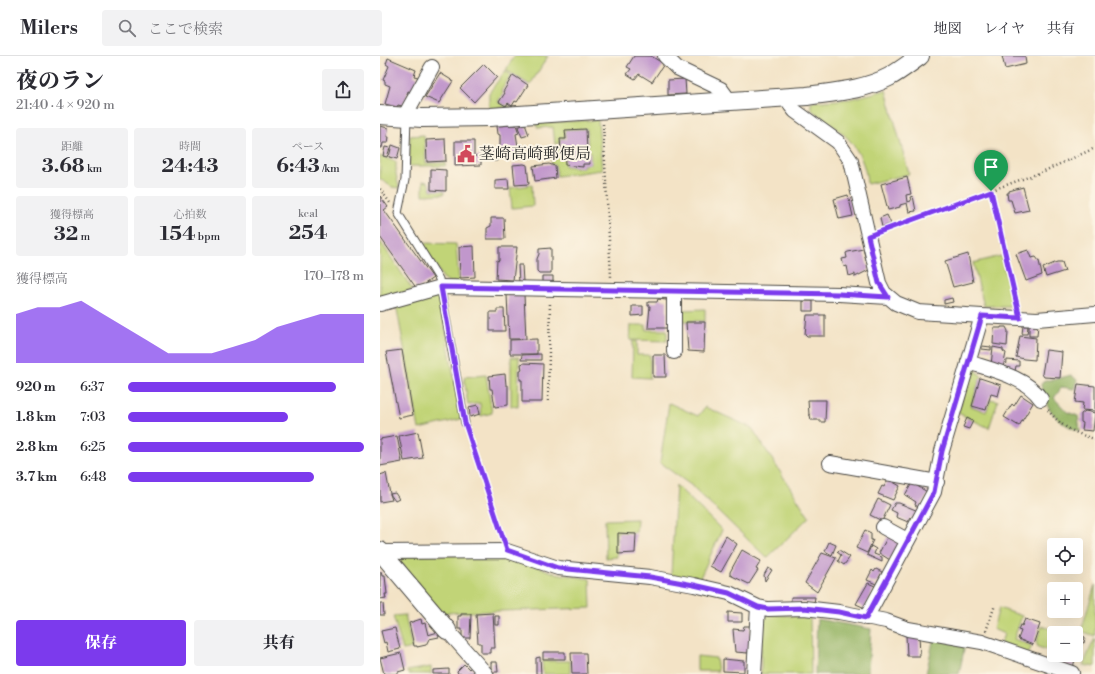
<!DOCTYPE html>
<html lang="ja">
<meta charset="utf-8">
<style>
body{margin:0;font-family:"Libre Bodoni","Noto Serif JP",serif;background:#f2f2f3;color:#2b2b33;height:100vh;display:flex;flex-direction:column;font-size:15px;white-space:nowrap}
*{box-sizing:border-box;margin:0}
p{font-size:13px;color:#7c7c81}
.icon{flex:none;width:22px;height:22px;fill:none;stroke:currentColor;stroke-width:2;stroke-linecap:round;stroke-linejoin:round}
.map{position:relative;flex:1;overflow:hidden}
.drawer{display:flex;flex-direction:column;background:#fff;width:380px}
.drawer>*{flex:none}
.fabs{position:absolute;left:667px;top:482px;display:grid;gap:8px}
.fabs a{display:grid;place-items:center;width:36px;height:36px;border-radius:4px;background:#fff;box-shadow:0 4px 16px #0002;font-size:20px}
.pin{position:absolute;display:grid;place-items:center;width:34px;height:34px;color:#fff;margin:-41px -17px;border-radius:50% 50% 50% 0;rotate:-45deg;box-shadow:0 0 4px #0007}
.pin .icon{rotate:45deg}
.round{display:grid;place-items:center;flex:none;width:42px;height:42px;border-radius:4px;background:#f2f2f3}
.summary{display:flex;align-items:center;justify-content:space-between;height:68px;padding:0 16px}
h1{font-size:22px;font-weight:800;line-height:30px}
.figures{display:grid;grid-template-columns:repeat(3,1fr);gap:6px;height:68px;padding:4px 16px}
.figures div{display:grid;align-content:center;border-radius:4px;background:#f2f2f3;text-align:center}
.figures b{font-size:20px;font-weight:800}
.figures small{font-size:11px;font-weight:400}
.figures p{font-size:11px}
.chart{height:112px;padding:8px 16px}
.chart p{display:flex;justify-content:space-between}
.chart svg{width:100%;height:72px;margin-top:4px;fill:#7c3aed;opacity:.7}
.button{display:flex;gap:8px;margin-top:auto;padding:8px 16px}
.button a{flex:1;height:46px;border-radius:4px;background:#7c3aed;color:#fff;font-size:16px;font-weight:800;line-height:46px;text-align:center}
.button a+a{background:#f2f2f3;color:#2b2b33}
ul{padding:0 16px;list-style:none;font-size:13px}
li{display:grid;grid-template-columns:64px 48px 1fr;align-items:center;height:30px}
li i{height:10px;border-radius:5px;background:#7c3aed}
header{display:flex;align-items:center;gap:24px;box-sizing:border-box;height:56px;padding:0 20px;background:#fff;border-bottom:1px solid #e1e1e2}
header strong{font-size:19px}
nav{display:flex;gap:22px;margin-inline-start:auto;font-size:14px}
.search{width:280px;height:36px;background:#f2f2f3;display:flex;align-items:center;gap:10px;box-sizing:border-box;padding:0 14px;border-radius:4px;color:#7c7c81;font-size:15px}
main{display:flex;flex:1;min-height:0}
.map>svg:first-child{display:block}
</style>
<header>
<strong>Milers</strong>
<div class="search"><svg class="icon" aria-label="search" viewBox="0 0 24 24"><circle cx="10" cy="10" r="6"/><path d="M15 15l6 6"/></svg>ここで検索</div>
<nav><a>地図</a><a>レイヤ</a><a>共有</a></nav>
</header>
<main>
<section class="drawer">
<div class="summary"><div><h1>夜のラン</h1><p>21:40 · 4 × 920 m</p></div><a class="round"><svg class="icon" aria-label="share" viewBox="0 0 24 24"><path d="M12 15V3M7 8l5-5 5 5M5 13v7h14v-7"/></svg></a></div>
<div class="figures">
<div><p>距離</p><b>3.68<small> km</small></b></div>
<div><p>時間</p><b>24:43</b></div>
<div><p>ペース</p><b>6:43<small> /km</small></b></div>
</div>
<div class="figures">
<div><p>獲得標高</p><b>32<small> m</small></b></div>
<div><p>心拍数</p><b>154<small> bpm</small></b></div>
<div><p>kcal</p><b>254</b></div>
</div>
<div class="chart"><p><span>獲得標高</span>170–178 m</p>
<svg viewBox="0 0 160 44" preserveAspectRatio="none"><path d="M0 44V14L10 10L20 10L30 6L40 14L50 22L60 30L70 38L80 38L90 38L100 34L110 30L120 22L130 18L140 14L150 14L160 14V44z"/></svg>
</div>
<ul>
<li><b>920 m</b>6:37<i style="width:88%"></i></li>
<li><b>1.8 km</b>7:03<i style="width:68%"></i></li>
<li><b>2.8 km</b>6:25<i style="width:100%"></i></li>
<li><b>3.7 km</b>6:48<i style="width:79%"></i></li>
</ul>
<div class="button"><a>保存</a><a>共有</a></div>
</section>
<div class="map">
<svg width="715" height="618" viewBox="0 0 715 618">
<rect width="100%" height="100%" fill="#fcf5e5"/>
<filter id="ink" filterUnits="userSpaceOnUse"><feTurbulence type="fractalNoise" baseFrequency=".025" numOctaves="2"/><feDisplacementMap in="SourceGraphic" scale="8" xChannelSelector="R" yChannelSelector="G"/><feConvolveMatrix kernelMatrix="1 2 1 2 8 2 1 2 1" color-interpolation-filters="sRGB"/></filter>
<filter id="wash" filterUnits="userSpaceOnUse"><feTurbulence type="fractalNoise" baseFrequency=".012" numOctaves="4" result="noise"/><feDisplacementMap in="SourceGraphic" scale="16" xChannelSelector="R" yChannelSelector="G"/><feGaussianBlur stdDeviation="0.9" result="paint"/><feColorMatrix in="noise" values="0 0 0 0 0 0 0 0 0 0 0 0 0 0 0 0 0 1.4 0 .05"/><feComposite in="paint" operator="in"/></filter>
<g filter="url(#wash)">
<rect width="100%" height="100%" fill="#f3e3c6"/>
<path fill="#c1d477" stroke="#768051" d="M 134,0 L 168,0 L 150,29 L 126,14 Z
M 125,15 L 131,19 L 121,35 L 123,37 L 118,46 L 132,51 L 111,53 L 109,52 L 109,37 Z
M 506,34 L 529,118 L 487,128 C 486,105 474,85 456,72 C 448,65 438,60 431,53 L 431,46 L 470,43 Z
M 218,64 L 222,114 L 177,120 L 175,109 L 172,109 L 171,101 L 176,100 L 175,92 L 180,91 L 180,94 L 184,95 L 185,110 L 203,112 L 203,109 L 211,108 L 210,96 L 208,96 L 207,73 L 185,74 L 185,82 L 180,83 L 180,87 L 175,88 L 173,71 L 158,72 L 156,67 Z
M 44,79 L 46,107 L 66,107 L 65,110 L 29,110 L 30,80 Z
M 0,100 L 16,106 L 16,118 L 19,132 L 12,131 L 0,123 Z
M 43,125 L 48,126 L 51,134 L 64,134 L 64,138 L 43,139 Z
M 152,129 L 153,150 L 132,152 L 130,132 Z
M 0,185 L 33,234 L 0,243 Z
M 42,187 L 76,188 L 79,226 L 69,226 L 63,222 Z
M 621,200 L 633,250 L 604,250 L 593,207 Z
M 59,236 L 81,363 L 39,373 L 16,248 Z
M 325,253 L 325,265 L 301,265 L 301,254 Z
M 251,269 L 266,269 L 266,274 L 287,274 L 287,285 L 250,284 Z
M 253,285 L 257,285 L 257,299 L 270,299 L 270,322 L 252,321 Z
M 131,301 L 139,301 L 138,351 L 131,350 Z
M 595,313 L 602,321 L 600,323 L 591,350 L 606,356 L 611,343 L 618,345 L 609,372 L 578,357 L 590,316 Z
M 106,319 L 112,357 L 101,360 L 100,347 L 88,349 L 84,321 Z
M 289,347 L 318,360 L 325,351 L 372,372 L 429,461 L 387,502 L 312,430 L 280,407 Z
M 296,429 L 342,474 L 319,524 L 291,519 Z
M 257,463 L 256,476 L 236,476 L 237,501 L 226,502 L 225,464 Z
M 23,499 L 128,500 L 175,517 L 210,523 L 211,552 L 61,557 L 20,506 Z
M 715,529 L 715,580 L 701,575 Z
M 619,552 L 642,560 L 634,583 L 652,590 L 648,598 L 620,589 L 624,578 L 613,573 Z
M 385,558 L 430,561 L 431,618 L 381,618 L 381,562 Z
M 25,559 L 32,592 L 23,594 L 13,560 Z
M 662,570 L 682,577 L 674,577 L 674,596 L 658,591 L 656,586 Z
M 715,582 L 715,611 L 703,609 Z
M 317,600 L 336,602 L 338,615 L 317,615 Z
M 162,605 L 190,605 L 190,618 L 163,618 Z
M 51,611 L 51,618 L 28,618 L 27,615 Z"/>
<path fill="#98b668" stroke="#62704a" d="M 691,319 L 697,324 L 694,333 L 682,331 L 674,342 L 687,356 L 698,360 L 700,375 C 677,368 664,351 661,328 L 665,324 L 673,324 Z
M 437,563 L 491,573 L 488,615 L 489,618 L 435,618 Z
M 554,581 L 585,589 L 579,618 L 546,618 Z"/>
<g id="blocks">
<path fill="#c197cc" d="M 254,0 L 271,0 L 284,8 L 272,26 L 259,18 L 255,23 L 247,18 L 251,13 L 247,11 Z
M 622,0 L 645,0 L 646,8 L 625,13 Z
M 8,2 L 36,14 L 34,20 L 38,21 L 31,36 L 28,35 L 27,39 L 28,39 L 22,50 L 18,49 L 17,51 L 5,48 L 10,30 L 5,28 L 5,25 L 3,24 L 9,10 L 6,8 Z
M 104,8 L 117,21 L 94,46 L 80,32 Z
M 60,17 L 73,25 L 59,47 L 45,41 Z
M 133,19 L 148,29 L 137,46 L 135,45 L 132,50 L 128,47 L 126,50 L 119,46 L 125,37 L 123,36 Z
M 305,23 L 306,38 L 288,39 L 288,24 Z
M 145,68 L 149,79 L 142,81 L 138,71 Z
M 136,69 L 139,77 L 136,78 L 140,102 L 120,103 L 120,79 L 118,78 L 117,70 Z
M 0,70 L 8,72 L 7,81 L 9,81 L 8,87 L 3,87 L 2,92 L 0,92 Z
M 206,73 L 207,97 L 209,97 L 210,108 L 203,108 L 203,111 L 185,109 L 184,94 L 181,94 L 180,83 L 186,83 L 185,74 Z
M 65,83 L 66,105 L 47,106 L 46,84 Z
M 75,85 L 94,85 L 94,100 L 101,100 L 101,109 L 75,110 Z
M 12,89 L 20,92 L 17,103 L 9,101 Z
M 5,91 L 10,92 L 7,101 L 3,100 Z
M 117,96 L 117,105 L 112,105 L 112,97 Z
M 144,108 L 147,109 L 149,128 L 135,129 L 133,109 Z
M 169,108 L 175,110 L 176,122 L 155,125 L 153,110 Z
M 51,113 L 66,114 L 66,135 L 51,134 Z
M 527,121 L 531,138 L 526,139 L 527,146 L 531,145 L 530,141 L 533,140 L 536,155 L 529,156 L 527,147 L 520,149 L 520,151 L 508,154 L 501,128 Z
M 128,123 L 129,133 L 115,133 L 115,124 Z
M 643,131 L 649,154 L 635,157 L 631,144 L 628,144 L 627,137 L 629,137 L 629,135 Z
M 468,139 L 473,160 L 459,163 L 454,143 Z
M 0,140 L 8,151 L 4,154 L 53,222 L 37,233 L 0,181 Z
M 507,159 L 511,168 L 502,171 L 500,162 Z
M 111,162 L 124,162 L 125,183 L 107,183 L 107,172 L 111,170 Z
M 94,190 L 95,221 L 80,222 L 79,191 Z
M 119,191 L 137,191 L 133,224 L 116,223 L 117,204 L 119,205 Z
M 171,192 L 171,217 L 159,217 L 157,215 L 157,203 L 159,198 L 159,193 Z
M 483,193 L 489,214 L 475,221 L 475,218 L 469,220 L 467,210 L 464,211 L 462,203 L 467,202 L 466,197 L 468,196 Z
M 648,194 L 651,202 L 656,201 L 659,205 L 662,219 L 646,225 L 636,198 Z
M 588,198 L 593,226 L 573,231 L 565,205 Z
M 677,206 L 682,206 L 685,215 L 666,221 L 663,212 Z
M 138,209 L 142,209 L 143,226 L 139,227 Z
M 162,220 L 173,220 L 173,228 L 162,229 Z
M 127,239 L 144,239 L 146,283 L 129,283 Z
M 572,242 L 573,246 L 564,248 L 564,244 Z
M 278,243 L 286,244 L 287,245 L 287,272 L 268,272 L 270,250 L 268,250 L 268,246 L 277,246 Z
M 423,245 L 433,245 L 433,255 L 423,255 Z
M 252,250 L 263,250 L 263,259 L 252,260 Z
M 117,253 L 124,253 L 125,275 L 110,275 L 110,256 L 117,256 Z
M 427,259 L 445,259 L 445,280 L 427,280 L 425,278 Z
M 306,266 L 325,266 L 324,296 L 308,295 Z
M 649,269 L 658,269 L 657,280 L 649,280 Z
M 643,270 L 648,270 L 647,278 L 642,278 Z
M 621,271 L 626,271 L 628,275 L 627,290 L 613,288 L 614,272 L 621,272 Z
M 640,280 L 656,282 L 655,304 L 644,303 L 636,301 Z
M 157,283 L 157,298 L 130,298 L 130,284 Z
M 602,290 L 611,291 L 611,294 L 602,293 Z
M 613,291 L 623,293 L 623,295 L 626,297 L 623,312 L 611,309 Z
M 22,294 L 33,359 L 19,362 L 6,296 Z
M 666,294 L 682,296 L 680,322 L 664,321 L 662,318 Z
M 161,298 L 161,304 L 141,304 L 142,299 Z
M 273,299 L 285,299 L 286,321 L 273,321 Z
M 627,304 L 639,305 L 639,310 L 636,310 L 635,315 L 626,315 Z
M 144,307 L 163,308 L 162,346 L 142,346 L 142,324 L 140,324 L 140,314 L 142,314 L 141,308 Z
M 125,318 L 126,329 L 128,329 L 128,349 L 115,351 L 112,333 L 110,333 L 109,320 Z
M 600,322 L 621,329 L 618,340 L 611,338 L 606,354 L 592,350 Z
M 698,328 L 715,330 L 715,355 L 702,354 L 703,347 L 695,346 Z
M 641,339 L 653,347 L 639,370 L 624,361 L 632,348 L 634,350 Z
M 428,344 L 446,344 L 445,366 L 440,366 L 440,364 L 431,364 L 430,359 L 429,359 Z
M 98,349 L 100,358 L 90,361 L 89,351 Z
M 705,355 L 715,357 L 713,375 L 702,374 L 703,367 L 701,366 L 701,358 Z
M 587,362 L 593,365 L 589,373 L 583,371 Z
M 38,376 L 43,402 L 24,405 L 19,380 Z
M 17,380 L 22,406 L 0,410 L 0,383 Z
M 6,417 L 10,438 L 15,437 L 19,443 L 15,445 L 10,438 L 12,444 L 0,446 L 0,419 Z
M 508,423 L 520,430 L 513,444 L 498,438 L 502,430 L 504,431 Z
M 532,427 L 549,437 L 540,452 L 535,449 L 536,446 L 525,439 Z
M 498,443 L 510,449 L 502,465 L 490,459 Z
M 515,447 L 519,447 L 538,455 L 534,462 L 531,461 L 528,466 L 516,461 L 517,457 L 511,454 Z
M 485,474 L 491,477 L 491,484 L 493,484 L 487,497 L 476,492 Z
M 238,477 L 256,478 L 255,497 L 238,498 Z
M 346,480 L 357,488 L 341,516 L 330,510 Z
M 508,480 L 520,486 L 510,504 L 499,497 Z
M 449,486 L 456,489 L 452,499 L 445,495 Z
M 491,490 L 496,493 L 494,498 L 502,501 L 502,506 L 487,499 Z
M 362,494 L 381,505 L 376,513 L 378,514 L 369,528 L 350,519 L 350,516 Z
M 459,494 L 470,501 L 464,509 L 458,505 L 461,499 L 457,496 Z
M 442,497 L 456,502 L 437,536 L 425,527 Z
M 388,512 L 392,514 L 385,525 L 384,519 Z
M 496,513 L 502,516 L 496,528 L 487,524 L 492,514 L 494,516 Z
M 1,515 L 2,520 L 5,520 L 7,538 L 5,538 L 6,542 L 0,543 L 0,516 Z
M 488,527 L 495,530 L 485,552 L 476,548 Z
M 411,541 L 435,541 L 434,547 L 411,546 Z
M 0,547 L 3,547 L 4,559 L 0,559 Z
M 348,556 L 362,557 L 362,566 L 348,566 Z
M 113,557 L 115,592 L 110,592 L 110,597 L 101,597 L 101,587 L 98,587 L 96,558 Z
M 81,558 L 91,558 L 90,582 L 82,582 L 82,573 L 78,573 L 78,560 L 81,560 Z
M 115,560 L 119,560 L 119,569 L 115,569 Z
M 41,563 L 42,568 L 45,567 L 48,579 L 58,576 L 59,581 L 49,583 L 46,589 L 37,591 L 37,590 L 34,590 L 29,567 Z
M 645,563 L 660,568 L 653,589 L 638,583 L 641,575 L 638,574 L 640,569 L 642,570 Z
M 364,570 L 370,570 L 371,589 L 369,589 L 368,597 L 355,596 L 353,573 L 363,574 Z
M 15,572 L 20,593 L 8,596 L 6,586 L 4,587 L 1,575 Z
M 526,579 L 539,579 L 540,600 L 527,600 Z
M 698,579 L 705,581 L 704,587 L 699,585 L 697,582 Z
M 696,587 L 702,588 L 698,603 L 685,601 L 695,603 L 693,612 L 679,606 L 681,599 L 696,599 Z
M 163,596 L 185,596 L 185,603 L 163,603 Z
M 21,597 L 25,614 L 18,616 L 18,618 L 4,618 L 0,602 Z
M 191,597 L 206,597 L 207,618 L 192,618 Z
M 160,601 L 161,618 L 156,618 L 156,602 Z
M 343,603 L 364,605 L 364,616 L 343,615 Z
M 111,606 L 117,606 L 118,616 L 111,616 Z
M 84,608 L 89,613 L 91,611 L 96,617 L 78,618 L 77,615 Z
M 69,613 L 69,618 L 53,618 L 53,614 Z"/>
</g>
</g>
<g filter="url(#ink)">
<use href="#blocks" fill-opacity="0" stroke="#494742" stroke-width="1"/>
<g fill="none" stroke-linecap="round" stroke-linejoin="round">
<g stroke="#494742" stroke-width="9">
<path id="service" d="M 27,61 L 25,124 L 18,157 L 59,223 L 85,367"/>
</g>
<g stroke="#494742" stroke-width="16">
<path id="minor" d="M 285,0 L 297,12 L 341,33 L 349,44
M 409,41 L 411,50 L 415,55 L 458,86 L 471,105 L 499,227 L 504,237 L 516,247 L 538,256 L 602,260 L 657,263 L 715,258
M 24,61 L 52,11
M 0,248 L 61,231 L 459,238 L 508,241
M 294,296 L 294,236
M 588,306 C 612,314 646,321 661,343
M 450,407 L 557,426
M 503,471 L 527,484
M 1,496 L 127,495 L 178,512 L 270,521 L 314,529 L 349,537 L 378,551 L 388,553 L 424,552 L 459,556 L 506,565 L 528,573 L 602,586 L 692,617
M 486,562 L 554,436 L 562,395 L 602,260
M 67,574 L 106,618
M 374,618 L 378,551"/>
</g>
<g stroke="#494742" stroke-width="20">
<path id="tertiary" d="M 0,59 L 42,62 L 110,61 L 427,40 C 454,36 484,34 509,21 C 520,15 530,7 540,0
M 0,495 L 67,574"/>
</g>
<path stroke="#494742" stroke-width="2.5" stroke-dasharray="1 3" stroke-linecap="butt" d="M 223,68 L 231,221
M 0,133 L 10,147
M 611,136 L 638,249
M 499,175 L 662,116 L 715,92
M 168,345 L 170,246
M 668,354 C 680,370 696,378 715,383
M 88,375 L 123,483
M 606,575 L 615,549"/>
<use href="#service" stroke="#fff" stroke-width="7"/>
<use href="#minor" stroke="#fff" stroke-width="14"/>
<use href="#tertiary" stroke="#fff" stroke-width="18"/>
</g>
</g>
<g fill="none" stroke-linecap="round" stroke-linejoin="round" filter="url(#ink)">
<g stroke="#fff" stroke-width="8">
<path id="route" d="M 611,135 L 640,262 L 602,260 L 562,395 L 554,436 L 486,562 L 459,556 L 424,552 L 388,553 L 378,551 L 349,537 L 314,529 L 270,521 L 178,512 L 127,494 L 85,367 L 61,231 L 459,238 L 508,241 L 499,227 L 488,180 Z"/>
</g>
<use href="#route" stroke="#7c3aed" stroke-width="5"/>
</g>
<defs>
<g id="civic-bare" transform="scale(1.38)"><path d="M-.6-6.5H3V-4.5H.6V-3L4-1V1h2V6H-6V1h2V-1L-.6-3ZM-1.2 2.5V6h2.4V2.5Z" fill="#d1495b" stroke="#fcf5e5" stroke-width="2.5" paint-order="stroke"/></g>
</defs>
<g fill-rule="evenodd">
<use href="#civic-bare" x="86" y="98"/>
</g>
<g text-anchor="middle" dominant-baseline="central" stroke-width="4" stroke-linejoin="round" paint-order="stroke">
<g font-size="16" fill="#2b2b2b" stroke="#fcf5e5" text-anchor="start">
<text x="99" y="98">茎崎高崎郵便局</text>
</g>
</g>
</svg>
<div class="fabs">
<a><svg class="icon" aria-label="locate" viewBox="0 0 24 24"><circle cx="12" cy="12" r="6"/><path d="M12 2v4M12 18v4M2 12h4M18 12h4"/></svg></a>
<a>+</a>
<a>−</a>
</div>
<div class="pin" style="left:611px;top:135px;background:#1e9e55"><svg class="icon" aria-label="arrive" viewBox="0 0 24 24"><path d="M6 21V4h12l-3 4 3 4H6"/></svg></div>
</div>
</main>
